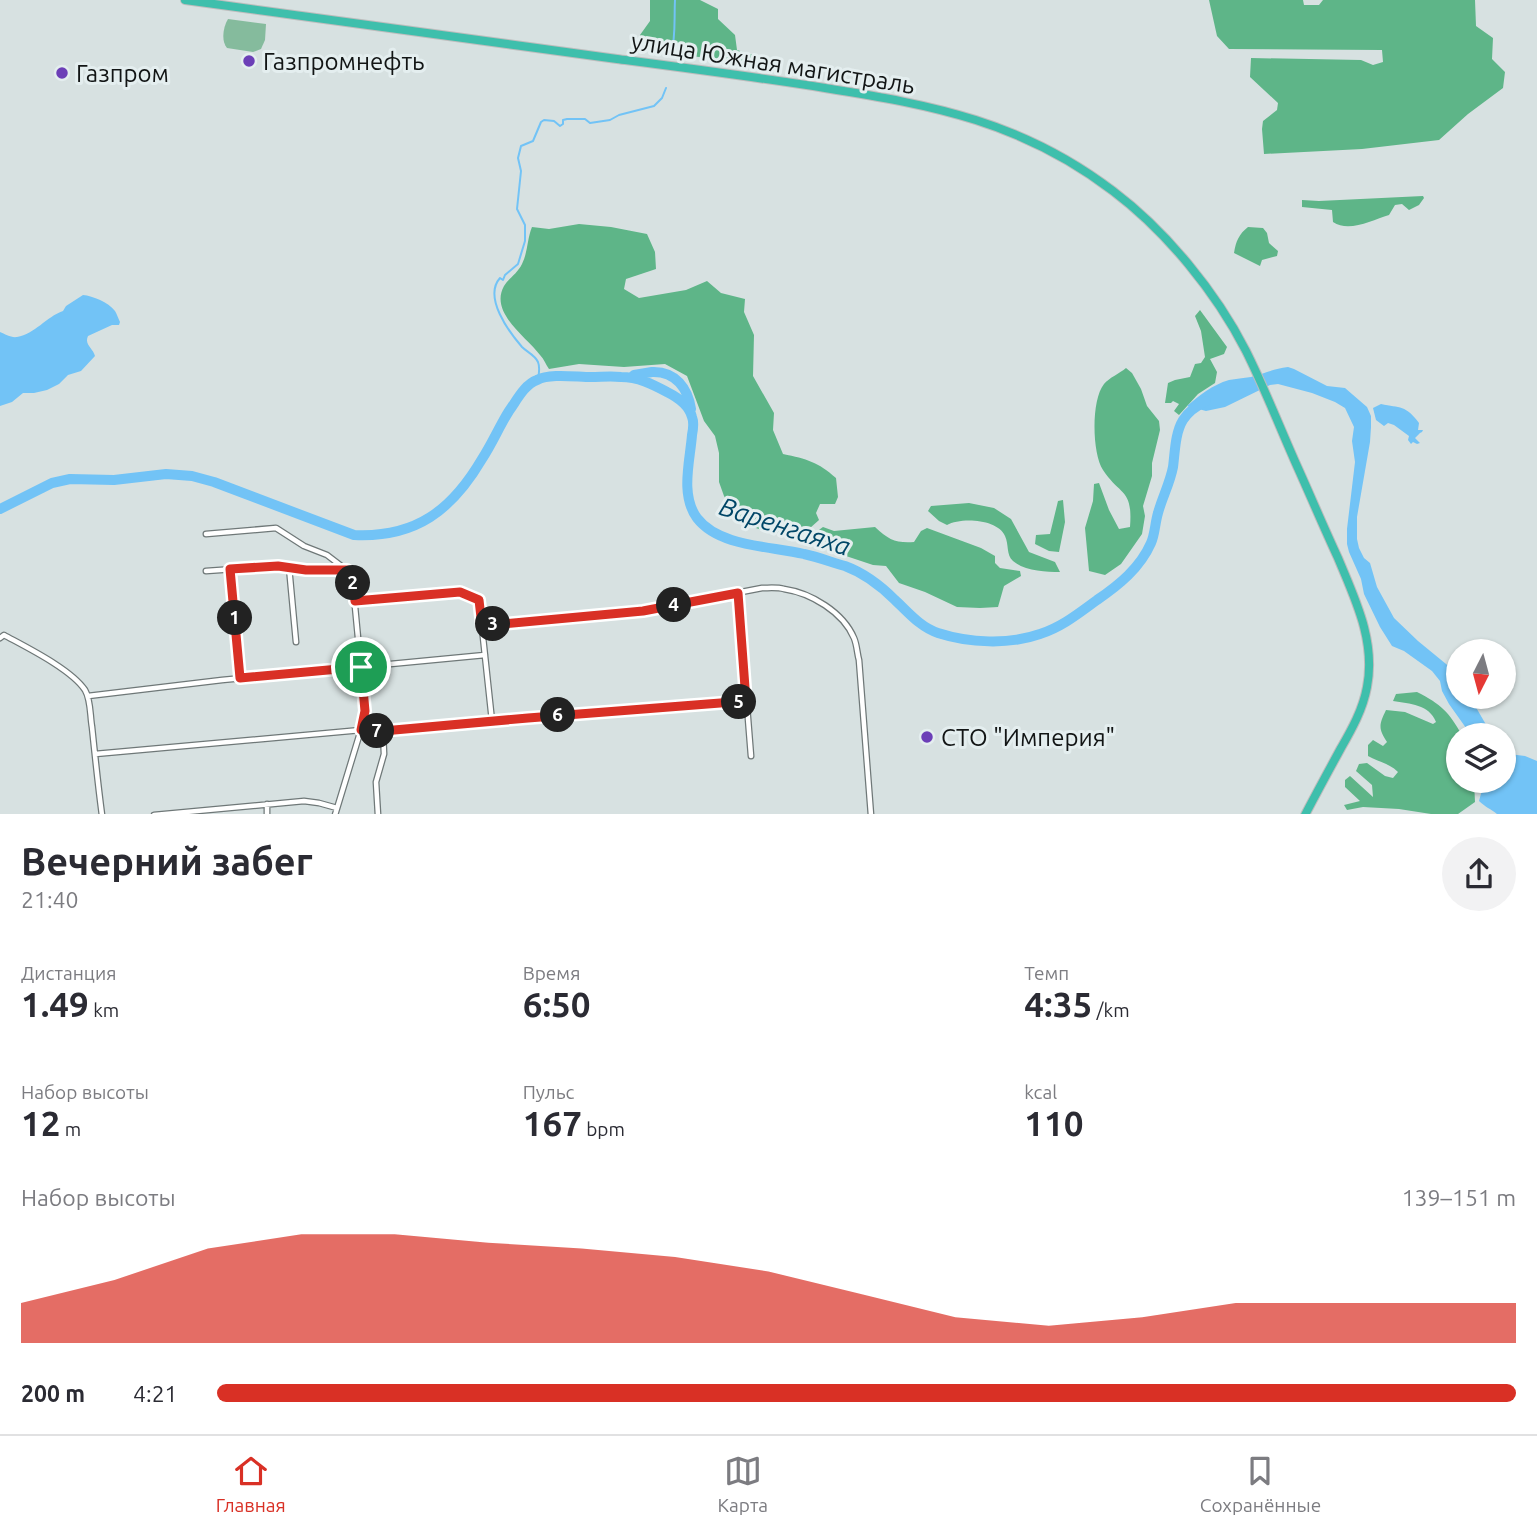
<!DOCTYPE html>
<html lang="ru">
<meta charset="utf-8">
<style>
body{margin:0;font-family:Ubuntu,sans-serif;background:#f2f2f3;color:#2b2b33;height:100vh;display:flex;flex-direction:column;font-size:26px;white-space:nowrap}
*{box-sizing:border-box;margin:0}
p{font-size:23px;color:#7c7c81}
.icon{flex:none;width:38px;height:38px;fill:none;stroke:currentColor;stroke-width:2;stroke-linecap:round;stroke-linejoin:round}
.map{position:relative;height:814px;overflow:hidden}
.details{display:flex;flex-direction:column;background:#fff;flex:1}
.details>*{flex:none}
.needle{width:46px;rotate:186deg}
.fabs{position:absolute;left:1446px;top:639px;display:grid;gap:14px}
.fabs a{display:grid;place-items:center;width:70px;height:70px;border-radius:50%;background:#fff;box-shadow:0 2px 5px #0004;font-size:35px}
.pin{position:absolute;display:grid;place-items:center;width:60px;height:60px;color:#fff;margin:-30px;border:4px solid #fff;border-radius:50%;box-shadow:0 2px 7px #0007}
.km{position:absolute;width:35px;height:35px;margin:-18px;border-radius:50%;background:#222;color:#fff;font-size:19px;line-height:35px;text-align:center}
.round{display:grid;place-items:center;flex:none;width:74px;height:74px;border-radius:37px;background:#f2f2f3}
.headline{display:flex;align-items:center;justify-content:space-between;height:119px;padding:0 21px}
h1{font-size:38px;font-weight:700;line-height:52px}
.stats{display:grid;grid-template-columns:repeat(3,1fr);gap:10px;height:119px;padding:7px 21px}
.stats div{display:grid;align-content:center}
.stats b{font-size:35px;font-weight:700}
.stats small{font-size:19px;font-weight:400}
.stats p{font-size:19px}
.chart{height:196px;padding:14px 21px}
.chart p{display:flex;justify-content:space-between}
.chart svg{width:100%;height:126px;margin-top:7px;fill:#d93025;opacity:.7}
ul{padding:0 21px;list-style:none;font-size:23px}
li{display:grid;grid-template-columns:112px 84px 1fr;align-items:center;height:52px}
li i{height:18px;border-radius:9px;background:#d93025}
.tab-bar{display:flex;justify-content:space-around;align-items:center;height:98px;border-top:2px solid #e1e1e2;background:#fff;font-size:19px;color:#7c7c81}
.tab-bar a{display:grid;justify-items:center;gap:4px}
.tab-bar .on{color:#d93025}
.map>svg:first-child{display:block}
</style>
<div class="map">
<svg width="1537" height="815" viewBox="0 0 1537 815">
<rect width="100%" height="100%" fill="#d7e1e1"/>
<path fill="#85bb9d" d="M 228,19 L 266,24 L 265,40 L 261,49 L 253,52 L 227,48 C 221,41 223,27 228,19 Z"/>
<path fill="#5eb588" d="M 650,0 L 700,0 L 718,9 L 718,19 L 735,35 L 737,50 L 754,55 L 753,63 L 681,55 L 680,43 L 662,42 L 657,51 L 639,48 L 640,35 L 650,21 Z
M 1209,0 L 1303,0 L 1304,5 L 1319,5 L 1323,0 L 1475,0 L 1476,26 L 1493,38 L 1492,59 L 1505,72 L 1503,88 L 1468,114 L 1439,140 L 1362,149 L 1264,154 L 1262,129 L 1263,121 L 1277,110 L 1278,103 L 1250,77 L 1251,58 L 1361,60 L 1373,65 L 1383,62 L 1382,50 L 1229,49 L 1217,36 Z
M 1423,196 L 1424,198 L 1419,205 L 1409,210 L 1402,204 L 1395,205 L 1389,215 C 1372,220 1349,233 1333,222 L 1332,210 L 1302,207 L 1302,200 L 1319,201 Z
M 579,224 L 611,227 L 647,234 L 655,252 L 656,269 L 626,279 L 624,289 L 639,298 L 686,290 L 707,281 L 721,293 L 745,299 L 744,312 L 754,335 L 753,376 L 774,413 L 773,430 L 783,454 C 807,459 818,462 836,478 L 838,497 L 835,504 L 820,504 L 816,513 L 819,520 L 800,537 L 765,531 L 750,526 L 736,517 L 724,496 L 719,482 L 719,453 L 715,436 L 704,421 L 687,376 L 665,364 L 624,367 L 579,364 L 549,369 C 546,365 544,359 540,355 C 527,337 489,313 504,286 C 508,279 517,274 522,264 C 528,252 527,239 532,227 L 549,229 Z
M 1248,227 L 1263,228 L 1267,233 L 1269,243 L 1278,251 L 1277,256 L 1262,260 L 1260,266 L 1234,253 C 1236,241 1239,234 1248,227 Z
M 1200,310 L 1227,347 L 1224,354 L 1210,359 L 1217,372 L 1215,383 L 1198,394 L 1179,415 L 1174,411 L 1179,404 L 1173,401 L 1171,403 L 1165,403 L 1168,383 L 1175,380 L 1190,377 L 1195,364 L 1201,363 L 1205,357 L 1201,331 L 1195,316 Z
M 1126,368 L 1132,373 L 1141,389 L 1147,406 L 1159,421 L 1160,430 L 1152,463 L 1152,476 L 1143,506 L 1145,516 L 1142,534 L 1121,564 L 1105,575 L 1089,571 L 1085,528 L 1093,501 L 1094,484 L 1099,483 L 1109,510 L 1119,529 L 1130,527 C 1133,488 1120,496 1103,470 C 1092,453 1091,400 1104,384 C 1109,378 1120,373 1126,368 Z
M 1063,500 L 1065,522 L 1059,552 L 1049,551 L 1035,544 L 1036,535 L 1050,534 L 1058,501 Z
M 969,503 L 994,508 L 1011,519 L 1029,552 L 1055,562 L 1060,572 C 1045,572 1025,571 1013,561 C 1006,555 1009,544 1005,536 C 998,519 961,517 947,525 L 939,521 L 928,511 L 931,506 Z
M 823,527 L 834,531 L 875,527 C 889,540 895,543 914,542 L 921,531 L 927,528 L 981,548 L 995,556 L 995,563 L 1000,568 L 1020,571 L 1021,576 L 1004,586 L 998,607 L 980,608 L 957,607 L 925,592 L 899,583 L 886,566 L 873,565 L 816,546 L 816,532 Z
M 1417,692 C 1442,705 1448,711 1462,735 L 1458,735 L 1458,780 L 1474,781 L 1475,802 L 1458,814 L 1431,814 L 1399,809 L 1363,807 L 1347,810 L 1344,805 L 1360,801 L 1345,787 L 1345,780 L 1350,776 L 1373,797 L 1372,785 L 1356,771 L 1359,764 L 1367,763 L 1385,776 L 1393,778 L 1398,772 C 1389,763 1378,762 1368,756 L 1368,745 L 1373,740 L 1383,746 L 1387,742 C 1378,728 1379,725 1386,710 L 1405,712 L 1433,724 L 1436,722 C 1429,704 1410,704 1393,701 L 1396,694 Z"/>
<path fill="#72c3f6" d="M 83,295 C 93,296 108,302 115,311 C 117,314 118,318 120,322 L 119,325 L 112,325 L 88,336 C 84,345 93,348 95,356 L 81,371 L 68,375 L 59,384 L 47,390 L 34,393 L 23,393 L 12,402 L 0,406 L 0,332 C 5,334 11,338 17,337 C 35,334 46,317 63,311 L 66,306 Z
M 1288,367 L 1294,369 L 1327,386 L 1345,388 L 1367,407 L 1371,416 L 1371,427 L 1370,442 L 1357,517 L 1357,539 L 1359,548 L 1364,558 L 1370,563 L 1377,587 L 1394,618 L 1418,641 L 1457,673 L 1458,696 L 1470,697 L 1492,735 L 1471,735 L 1449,704 L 1442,691 L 1440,681 L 1432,671 L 1404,651 L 1392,646 L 1380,627 L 1364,594 L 1361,579 L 1349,552 L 1347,544 L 1347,529 L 1355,462 L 1352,441 L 1354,427 L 1345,408 L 1335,402 L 1312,393 L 1278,384 L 1270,385 L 1225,407 L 1206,411 L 1187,406 C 1200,395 1212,385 1229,380 C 1236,379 1243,378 1251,377 C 1265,373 1273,369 1288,367 Z
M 1381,404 C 1400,408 1406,405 1419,423 L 1418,430 L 1423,430 L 1422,432 L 1420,433 L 1415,438 L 1420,443 L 1417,444 L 1413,442 L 1411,444 L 1408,440 L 1409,436 L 1394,425 L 1388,423 L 1384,426 L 1376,420 L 1373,408 Z
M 1503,751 L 1509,754 L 1525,756 L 1537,761 L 1537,814 L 1497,814 C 1491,809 1485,807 1479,801 L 1482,790 L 1480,781 L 1503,780 Z"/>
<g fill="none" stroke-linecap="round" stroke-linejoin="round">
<path stroke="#72c3f6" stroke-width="2" d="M 671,55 C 676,37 674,18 675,0
M 538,379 C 539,374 540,367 538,362 C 535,355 527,352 522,347 C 509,332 483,297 500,278 L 503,280 L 505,275 L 518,264 L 525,241 L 525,225 L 517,209 L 521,171 L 518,158 L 521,146 L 533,141 L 541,122 L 544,120 L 554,121 L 560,126 L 563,124 L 563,120 L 567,119 L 585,119 L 590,123 L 610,120 L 619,115 L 654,106 L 662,98 L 666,88"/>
<path stroke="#72c3f6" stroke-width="10" d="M 634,375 C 640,374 646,373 652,372 C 676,371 688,389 691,409
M 0,509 L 52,483 L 70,479 L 114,480 L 166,474 L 192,476 L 214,482 L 354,535 C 416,538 452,510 482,459 C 492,444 499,427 509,411 C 517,400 524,385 537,380 C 550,373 576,377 591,377 C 601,377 611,376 621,377 C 638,377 652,384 667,392 C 677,397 689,405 692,417 C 694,422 693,430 692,435 C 690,461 680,495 697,518 C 719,547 771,546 804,554 C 818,557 831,562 845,566 C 864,573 881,586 895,600 C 908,612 920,627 938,633 C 969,643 1009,645 1040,634 C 1062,627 1079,613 1097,600 C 1119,585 1140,568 1151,543 C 1155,534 1155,523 1158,513 C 1162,498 1170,483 1173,467 C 1175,452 1175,433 1183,420 C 1188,412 1198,405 1206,401"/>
<g stroke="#6f7878" stroke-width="7">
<path id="minor" d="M 206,534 L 276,528 L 304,546 L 327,555 L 344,568
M 289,567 L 296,642
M 230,569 L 240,678
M 206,571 L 278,566 L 306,570 L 343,569 L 350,572 L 352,575 L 365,711 L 363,723 L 335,815
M 738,593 L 751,756
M 355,601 L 460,591 L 479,600 L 492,721
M 482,626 L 643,611 L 762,588 C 769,588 777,587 784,589 C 811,593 843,612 854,638 C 857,645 857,653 859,660 L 871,815
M 0,638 L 4,635 C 26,647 71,669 85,690 C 91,700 90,716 92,727 C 95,756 98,785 102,815
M 88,696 L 222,680 L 485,655
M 95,754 L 361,730 L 383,731 L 596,712 L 746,701
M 267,804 L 267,815
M 154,815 L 304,801 L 319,803 L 337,808
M 378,815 L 376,782 L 384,754 L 383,731"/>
</g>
<g stroke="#bdbdbd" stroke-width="10">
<path id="trunk" d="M 185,0 C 329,20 473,39 617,59 C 686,68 756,77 825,88 C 933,105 1023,122 1113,191 C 1166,231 1216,292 1246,351 C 1265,389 1280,428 1297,466 C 1311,497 1324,528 1338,558 C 1355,599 1376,641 1367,687 C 1363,709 1352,729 1341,748 C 1329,770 1317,792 1305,815"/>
</g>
<use href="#minor" stroke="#fff" stroke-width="4.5"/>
<use href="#trunk" stroke="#3ebfac" stroke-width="8"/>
</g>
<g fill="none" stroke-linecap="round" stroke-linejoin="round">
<g stroke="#fff" stroke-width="14">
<path id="route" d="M 278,566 L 306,570 L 347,570 L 352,575 L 355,601 L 460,592 L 479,600 L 482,626 L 643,611 L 738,593 L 746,701 L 528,718 L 383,731 L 361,730 L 365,711 L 361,667 L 240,678 L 230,569 Z"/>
</g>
<use href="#route" stroke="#d93025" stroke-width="9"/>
</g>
<g fill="#6c3fb7" stroke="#e4eeef" stroke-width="2.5">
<circle cx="249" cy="61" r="7"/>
<circle cx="62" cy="73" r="7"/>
<circle cx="927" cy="737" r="7"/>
</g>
<g text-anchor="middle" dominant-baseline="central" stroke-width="6" stroke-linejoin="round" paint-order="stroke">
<g font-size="24" fill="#121515" stroke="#e4eeef" text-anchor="start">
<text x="263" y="61">Газпромнефть</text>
<text x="76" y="73">Газпром</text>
<text x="941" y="737">СТО "Империя"</text>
</g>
<g font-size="24" fill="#121515" stroke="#e4eeef">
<text transform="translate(773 63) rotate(9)">улица Южная магистраль</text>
</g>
<g font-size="26" font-style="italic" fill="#004667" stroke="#e4eeef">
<text transform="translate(785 526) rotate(18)">Варенгаяха</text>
</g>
</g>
</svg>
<div class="fabs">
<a><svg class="needle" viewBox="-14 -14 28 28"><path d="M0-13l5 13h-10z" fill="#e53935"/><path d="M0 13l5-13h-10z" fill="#7c7c81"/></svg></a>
<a><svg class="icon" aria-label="layers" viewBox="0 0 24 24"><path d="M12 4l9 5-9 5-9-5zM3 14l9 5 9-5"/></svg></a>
</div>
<div class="pin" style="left:361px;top:667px;background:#1e9e55"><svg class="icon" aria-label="arrive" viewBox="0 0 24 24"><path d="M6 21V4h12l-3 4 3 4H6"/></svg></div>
<b class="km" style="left:235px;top:618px">1</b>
<b class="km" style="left:353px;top:583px">2</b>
<b class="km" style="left:493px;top:624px">3</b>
<b class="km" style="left:674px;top:605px">4</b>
<b class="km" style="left:739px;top:702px">5</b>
<b class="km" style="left:558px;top:715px">6</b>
<b class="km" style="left:377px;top:731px">7</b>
</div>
<section class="details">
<div class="headline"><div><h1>Вечерний забег</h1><p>21:40</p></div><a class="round"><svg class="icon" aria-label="share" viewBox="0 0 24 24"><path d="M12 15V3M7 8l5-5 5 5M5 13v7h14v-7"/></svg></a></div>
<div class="stats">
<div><p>Дистанция</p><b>1.49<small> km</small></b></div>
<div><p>Время</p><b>6:50</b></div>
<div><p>Темп</p><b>4:35<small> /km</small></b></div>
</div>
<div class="stats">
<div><p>Набор высоты</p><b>12<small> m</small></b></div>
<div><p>Пульс</p><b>167<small> bpm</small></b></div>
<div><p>kcal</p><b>110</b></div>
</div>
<div class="chart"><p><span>Набор высоты</span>139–151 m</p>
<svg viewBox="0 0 160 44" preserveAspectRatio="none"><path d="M0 44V30L10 22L20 11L30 6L40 6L50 9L60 11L70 14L80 19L90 27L100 35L110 38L120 35L130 30L140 30L150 30L160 30V44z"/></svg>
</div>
<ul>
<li><b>200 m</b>4:21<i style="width:100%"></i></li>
</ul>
</section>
<nav class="tab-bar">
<a class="on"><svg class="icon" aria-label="home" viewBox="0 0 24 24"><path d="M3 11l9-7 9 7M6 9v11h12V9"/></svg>Главная</a>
<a><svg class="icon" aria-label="map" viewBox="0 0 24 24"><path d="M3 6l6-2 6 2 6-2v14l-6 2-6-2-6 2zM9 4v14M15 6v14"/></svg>Карта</a>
<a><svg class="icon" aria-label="saved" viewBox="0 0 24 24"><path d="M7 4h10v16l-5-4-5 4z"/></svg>Сохранённые</a>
</nav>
